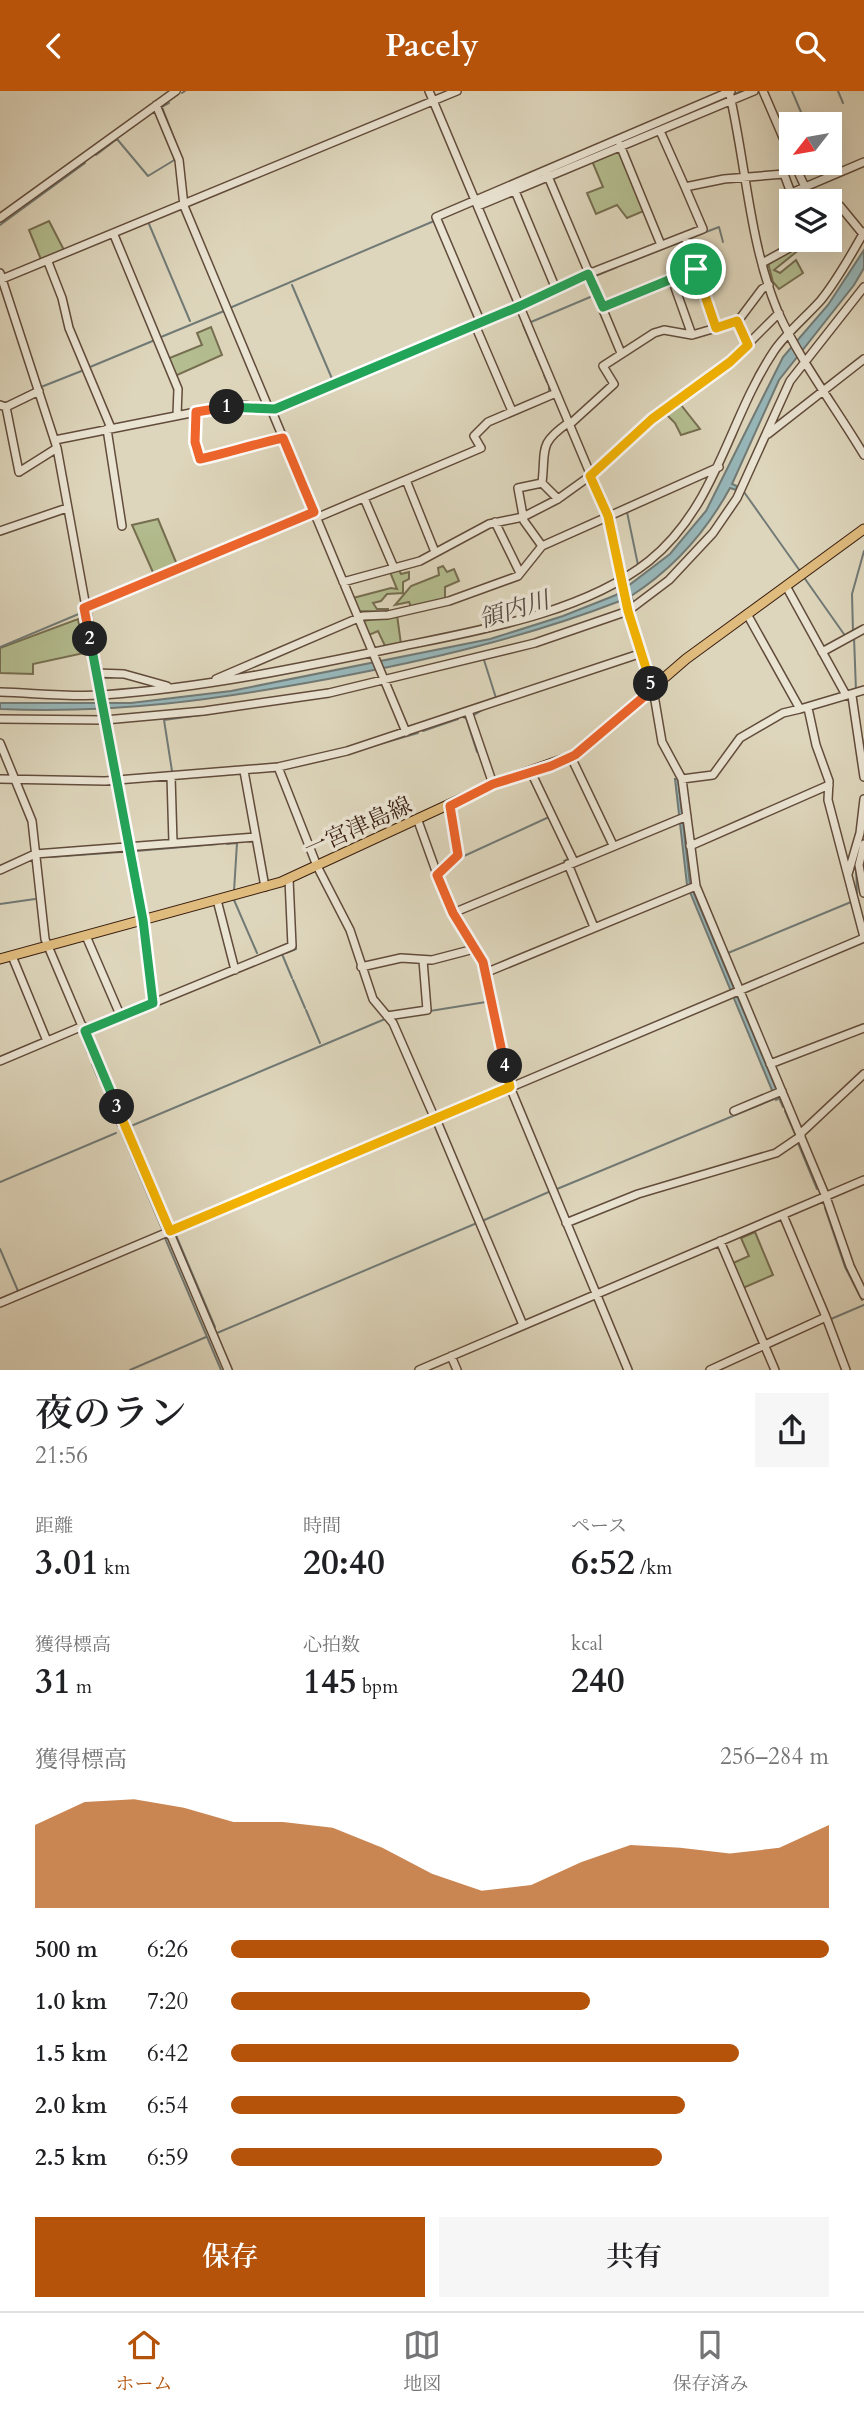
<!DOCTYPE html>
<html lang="ja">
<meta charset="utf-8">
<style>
body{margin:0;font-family:Cardo,"Noto Serif JP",serif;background:#f6f6f6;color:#202124;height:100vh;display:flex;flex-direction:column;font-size:26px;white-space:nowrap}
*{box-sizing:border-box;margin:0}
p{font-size:23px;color:#757577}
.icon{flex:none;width:38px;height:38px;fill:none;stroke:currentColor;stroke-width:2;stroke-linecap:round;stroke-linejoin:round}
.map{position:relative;height:1279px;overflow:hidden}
.drawer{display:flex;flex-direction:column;background:#fff;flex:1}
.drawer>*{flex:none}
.needle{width:46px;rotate:239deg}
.buttons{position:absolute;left:779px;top:21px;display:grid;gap:14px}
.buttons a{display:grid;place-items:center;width:63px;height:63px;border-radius:0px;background:#fff;box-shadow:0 7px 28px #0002;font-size:35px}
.pin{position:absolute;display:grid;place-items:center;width:60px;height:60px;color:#fff;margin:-30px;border:4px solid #fff;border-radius:50%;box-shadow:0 2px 7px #0007}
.km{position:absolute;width:35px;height:35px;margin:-18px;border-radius:50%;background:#222;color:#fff;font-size:19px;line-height:35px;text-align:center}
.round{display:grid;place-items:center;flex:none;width:74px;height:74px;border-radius:0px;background:#f6f6f6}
.summary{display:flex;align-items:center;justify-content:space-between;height:119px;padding:0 35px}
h1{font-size:38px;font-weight:600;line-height:52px}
.metrics{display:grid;grid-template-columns:repeat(3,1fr);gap:10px;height:119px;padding:7px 35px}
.metrics div{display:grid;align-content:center}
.metrics b{font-size:35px;font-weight:600}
.metrics small{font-size:19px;font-weight:400}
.metrics p{font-size:19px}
.chart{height:196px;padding:14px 35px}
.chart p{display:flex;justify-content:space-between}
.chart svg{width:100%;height:126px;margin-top:7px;fill:#b45309;opacity:.7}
.primary-button{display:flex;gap:14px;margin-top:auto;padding:14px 35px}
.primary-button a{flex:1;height:80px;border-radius:0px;background:#b45309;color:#fff;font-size:28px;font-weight:600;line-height:80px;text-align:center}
.primary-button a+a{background:#f6f6f6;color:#202124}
ul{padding:0 35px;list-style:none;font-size:23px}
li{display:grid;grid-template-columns:112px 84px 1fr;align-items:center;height:52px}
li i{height:18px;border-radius:9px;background:#b45309}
header{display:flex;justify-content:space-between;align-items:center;height:91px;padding:0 35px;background:#b45309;color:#fff;font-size:32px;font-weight:600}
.tabs{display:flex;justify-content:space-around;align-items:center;height:98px;border-top:2px solid #e0e0e0;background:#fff;font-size:19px;color:#757577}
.tabs a{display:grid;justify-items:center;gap:4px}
.tabs .on{color:#b45309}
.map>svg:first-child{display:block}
</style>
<header><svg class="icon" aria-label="back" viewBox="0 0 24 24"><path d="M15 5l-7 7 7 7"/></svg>Pacely<svg class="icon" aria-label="search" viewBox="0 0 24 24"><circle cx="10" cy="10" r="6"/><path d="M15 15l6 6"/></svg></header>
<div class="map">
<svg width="864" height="1279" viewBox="0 0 864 1279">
<rect width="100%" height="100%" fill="#ded6bc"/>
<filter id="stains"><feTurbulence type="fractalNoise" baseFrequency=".00286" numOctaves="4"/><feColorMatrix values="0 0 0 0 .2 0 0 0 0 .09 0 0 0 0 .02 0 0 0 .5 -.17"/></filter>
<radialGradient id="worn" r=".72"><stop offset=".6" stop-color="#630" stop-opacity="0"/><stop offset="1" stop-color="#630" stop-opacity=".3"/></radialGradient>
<path fill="#b3bd8f" stroke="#766e50" stroke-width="2" d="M 620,58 L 646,119 L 627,127 L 617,114 L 596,123 L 587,102 L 603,96 L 592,70 Z
M 49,130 L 65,161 L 42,171 L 29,139 Z
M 806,149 L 811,149 L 774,179 L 780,182 L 796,169 L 803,182 L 779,198 L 773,191 L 768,172 Z
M 713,159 L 723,185 L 703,192 L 695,167 Z
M 211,236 L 222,264 L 175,285 L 167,268 L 202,254 L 197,242 Z
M 673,314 L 676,317 L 681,314 L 700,338 L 681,344 L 675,332 L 664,321 Z
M 158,428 L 178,476 L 155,486 L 132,434 Z
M 443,475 L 447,481 L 454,478 L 459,490 L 445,496 L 445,508 L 411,516 L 409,511 L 395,514 L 411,495 L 439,484 L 438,477 Z
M 399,479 L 401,483 L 409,481 L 409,488 L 403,491 L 403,502 L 387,503 L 381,510 L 373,512 L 377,518 L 388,518 L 388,521 L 358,520 L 353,507 L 391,497 L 397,498 L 390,481 Z
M 397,524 L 401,553 L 386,557 L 378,540 L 369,544 L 363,530 Z
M 78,528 L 84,562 L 33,573 L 33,583 L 0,582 L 0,557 Z
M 755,1141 L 773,1184 L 743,1197 L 733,1172 L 749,1165 L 741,1147 Z"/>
<path fill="#97b7ba" stroke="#717a76" stroke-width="2" d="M 864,159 L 864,177 L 854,194 L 779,289 L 732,393 L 737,395 L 736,399 L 730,397 C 706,441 673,478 631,505 L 633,510 L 628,514 L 620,510 C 524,547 429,569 328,588 C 214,609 116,623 0,618 L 0,612 L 131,612 L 231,600 L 490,548 L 563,525 L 616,504 L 670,463 L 706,420 L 783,266 L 828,214 Z
M 675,688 L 678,688 L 690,793 L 780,1007 L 776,1009 L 687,794 Z"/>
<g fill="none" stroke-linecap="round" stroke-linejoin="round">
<path stroke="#717a76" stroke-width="2" d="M 792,0 L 806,33
M 838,0 L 843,12
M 182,2 L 185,0
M 734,3 L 742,0
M 169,12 L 162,16 L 181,65
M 622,51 L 725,7
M 96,64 L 117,48 L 148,85 L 176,68
M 823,72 L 827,82
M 550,81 L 616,53
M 149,133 L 190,230
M 0,134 L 85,72
M 706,141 L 719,136 L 723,151
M 690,147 L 701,142
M 630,171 L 683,150
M 593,186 L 617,176
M 596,193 L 601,202
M 292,194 L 333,290
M 232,216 L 434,130
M 531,231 L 595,204
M 523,234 L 542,278
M 161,246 L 224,220
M 90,276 L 155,249
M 544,284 L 547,291
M 549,294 L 549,301
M 41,296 L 84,279
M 744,401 L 800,480
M 627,421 L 638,474
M 803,485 L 846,546
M 853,541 L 852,503 L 864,460
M 854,546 L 856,600
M 0,556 L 81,522
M 484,569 L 496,607
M 856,606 L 857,617
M 474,624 L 484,618
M 463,626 L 466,627 L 477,661
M 423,640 L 458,628
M 862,647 L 864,659
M 321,670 L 418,642
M 172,680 L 164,629 L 208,623
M 227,753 L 237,752 L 234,800
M 136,760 L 218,753
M 464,765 L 549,726
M 50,766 L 121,761
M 856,769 L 857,807
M 564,770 L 569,768
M 432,780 L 448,819
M 234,809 L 257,862
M 0,813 L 35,808
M 451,825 L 467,855
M 286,862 L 296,858 L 295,852
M 472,862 L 481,880
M 728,862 L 851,811
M 282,863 L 292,887
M 482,885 L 483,889
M 293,889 L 305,917
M 483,894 L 484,897
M 306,919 L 320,952
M 430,920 L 486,911 L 486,907
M 122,921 L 146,911
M 91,933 L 116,923
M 81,945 L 88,963
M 0,966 L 31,953
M 92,973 L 98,987
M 102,995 L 118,1035
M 779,1007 L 783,1016
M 785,1020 L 795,1043
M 131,1035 L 385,928
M 131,1037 L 172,1135
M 120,1038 L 163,1140
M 798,1052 L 817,1098
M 0,1091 L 116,1042
M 557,1098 L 774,1008
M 825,1117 L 845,1176 L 862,1209
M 482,1130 L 551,1100
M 175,1142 L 215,1236
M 165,1147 L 221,1279
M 0,1158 L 18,1200
M 831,1228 L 864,1214
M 217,1242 L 477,1132
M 130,1279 L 206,1246"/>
<g stroke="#624c3b" stroke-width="10">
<path id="minor" d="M 429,0 L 608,425 L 627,517 L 653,598 L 662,651 L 682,688 L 696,795 L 826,1106 L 850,1175 L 864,1204
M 729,0 C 746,72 749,152 778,221 C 800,270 836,317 864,364
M 763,0 L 791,65
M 156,14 L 179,69 L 184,115 L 269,318
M 660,40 L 685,96
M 620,54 L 661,154
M 794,72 L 805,96
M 547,83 L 589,182
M 798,99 L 805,110
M 515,100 L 556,198
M 478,115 L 754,0
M 830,125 L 840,115 L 863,143
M 0,127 L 176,0
M 114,144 L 178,298 L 177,324
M 685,145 L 696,178
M 48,171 L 62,207 L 69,237 L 111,337
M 764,171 L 804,149
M 0,182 L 57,357 L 143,829
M 588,183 L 621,262
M 2,188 L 457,0
M 672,188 L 692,244 L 716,237
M 603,216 L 696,178 L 716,237 L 738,230 L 748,254
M 738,230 L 762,198 L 769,194
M 481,232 L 436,126 L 731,0
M 475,234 L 512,320
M 0,314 L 6,316 L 39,300
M 6,316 L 19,381 L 57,357
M 271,318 L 406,641
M 196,321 L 195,350 L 200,368 C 228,362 254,353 283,347
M 569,334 L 614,293 L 603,275 L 654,242 L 664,239 L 692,244
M 107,338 L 122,435
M 768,343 L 864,268
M 55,349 L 221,316 L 243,314 L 275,319 L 520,215 L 588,183 L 703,138 L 685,96 L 724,88 L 784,83 L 791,102 L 864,71
M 406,389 L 435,461
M 364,407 L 394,477
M 558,408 L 542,392 C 546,358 538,353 568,332
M 316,427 L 481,357 L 474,345 L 488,331 L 556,302
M 495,431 L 520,482
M 0,440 L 67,417
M 542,455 L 524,430 L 518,397 L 542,392
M 343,491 L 420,470 L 489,433 L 523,426 L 558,408 L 590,385 L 652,328 L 730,271 L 779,222
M 786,495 L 846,604
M 84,517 L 314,421
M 747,523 L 800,618 L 864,599
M 822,561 L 864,538
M 96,582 L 124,583 L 167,595
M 216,588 L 363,525 L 388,524 L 449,510 L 518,485 L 542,455 L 719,376
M 0,601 C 34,602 68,606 102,604 C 203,597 303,576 403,555 C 482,539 585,521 649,470 C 717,415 728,329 774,260 C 787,241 806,226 821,209 C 838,188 851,164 864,141
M 852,605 L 864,686
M 808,617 L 816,654 L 829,690 L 828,709 L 864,846
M 468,620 L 493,693
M 0,628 L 105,629 L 204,620 L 329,602 L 535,552 L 628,520 L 669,489 L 713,442 L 737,407 L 790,290 L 864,196
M 0,652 L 32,730 L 45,848 L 228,1279
M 571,666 L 613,754
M 278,676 L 317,775 L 350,839 L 373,908 L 393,932 L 435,1028
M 244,680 L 256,746
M 531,681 L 574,771
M 171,685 L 173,752
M 0,688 L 105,690 L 278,676 L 347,660 L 642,562
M 682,688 L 713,684 L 740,647 L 783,622 L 800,618
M 418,730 L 445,805 L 483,871 L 510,996 L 628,1279
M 864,753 L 859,774 L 864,802
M 690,755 L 829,694
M 568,773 L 594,836
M 0,779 L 35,763 L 256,746 L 265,796
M 848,783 L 860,742 L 864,708
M 437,784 L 458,764 L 450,714
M 217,809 L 235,879
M 453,822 L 687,725
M 141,829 L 153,913
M 86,845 L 121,926
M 12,865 L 47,950
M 361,876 L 401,867 L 432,869 L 474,858
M 485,882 L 696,795
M 387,925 L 427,919 L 423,869
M 85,940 L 292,855 L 289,788
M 0,970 L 83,935
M 770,973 L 864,937
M 734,1020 L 782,1000
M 436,1028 L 523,1234
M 800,1043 L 864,983
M 566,1132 L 638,1103 L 776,1062 L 801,1045
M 720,1150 L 775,1279
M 0,1212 L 864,847
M 826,1226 L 846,1279
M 451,1265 L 457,1279
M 419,1279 L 864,1089
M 710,1279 L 826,1226 L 783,1124"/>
</g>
<g stroke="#391e10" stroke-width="11">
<path id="major" d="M 0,868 L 281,791 L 493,693 L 575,664 L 686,568 L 864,438"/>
</g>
<use href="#minor" stroke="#eae4d3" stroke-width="7"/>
<use href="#major" stroke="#dfbb7e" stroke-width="9"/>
</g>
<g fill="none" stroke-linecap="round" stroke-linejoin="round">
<g stroke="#fff" stroke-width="14">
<path id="split-1" d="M 227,316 L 275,318 L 520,215 L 588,183 L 603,216 L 696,178"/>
</g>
<g stroke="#fff" stroke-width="14">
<path id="split-2" d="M 90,548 L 84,517 L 314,421 L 283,347 C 254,353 228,362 200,368 L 195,351 L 196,321 L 227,316"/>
</g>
<g stroke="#fff" stroke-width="14">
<path id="split-3" d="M 90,548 L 143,829 L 153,912 L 85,940 L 117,1016"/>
</g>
<g stroke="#fff" stroke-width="14">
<path id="split-4" d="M 117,1016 L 170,1140 L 510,996 L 505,975"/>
</g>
<g stroke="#fff" stroke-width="14">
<path id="split-5" d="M 505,975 L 483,871 L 453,822 L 437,784 L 458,764 L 450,715 L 493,693 L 551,675 L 575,664 L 653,598 L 651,593"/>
</g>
<g stroke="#fff" stroke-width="14">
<path id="split-6" d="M 651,593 L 628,520 L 608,425 L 590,385 L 652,328 L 730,271 L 748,254 L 737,230 L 716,237 L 696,178"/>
</g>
<use href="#split-1" stroke="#22a559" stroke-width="9"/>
<use href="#split-2" stroke="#f0652b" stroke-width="9"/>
<use href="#split-3" stroke="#22a559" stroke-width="9"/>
<use href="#split-4" stroke="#f5b400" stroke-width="9"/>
<use href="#split-5" stroke="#f0652b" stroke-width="9"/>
<use href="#split-6" stroke="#f5b400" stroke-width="9"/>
</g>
<g text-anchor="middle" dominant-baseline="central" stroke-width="7" stroke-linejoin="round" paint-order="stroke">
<g font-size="23" fill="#391e10" stroke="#eae4d3">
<text transform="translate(358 736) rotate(-24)">一宮津島線</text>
</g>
<g font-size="24" font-style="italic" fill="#554c43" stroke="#eae4d3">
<text transform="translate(514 519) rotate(-17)">領内川</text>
</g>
</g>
<rect width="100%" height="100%" filter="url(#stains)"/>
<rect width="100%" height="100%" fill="url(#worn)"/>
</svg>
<div class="buttons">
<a><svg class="needle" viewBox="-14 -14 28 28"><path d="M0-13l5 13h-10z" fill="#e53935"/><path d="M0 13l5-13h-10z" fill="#757577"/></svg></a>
<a><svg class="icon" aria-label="layers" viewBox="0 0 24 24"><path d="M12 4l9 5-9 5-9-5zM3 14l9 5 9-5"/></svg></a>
</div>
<div class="pin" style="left:696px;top:178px;background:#1e9e55"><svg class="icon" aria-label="arrive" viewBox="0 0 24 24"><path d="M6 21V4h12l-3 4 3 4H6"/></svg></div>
<b class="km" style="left:227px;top:316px">1</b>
<b class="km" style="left:90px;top:548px">2</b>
<b class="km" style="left:117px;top:1016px">3</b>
<b class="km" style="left:505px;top:975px">4</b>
<b class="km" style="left:651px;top:593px">5</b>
</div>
<section class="drawer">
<div class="summary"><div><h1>夜のラン</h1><p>21:56</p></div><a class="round"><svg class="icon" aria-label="share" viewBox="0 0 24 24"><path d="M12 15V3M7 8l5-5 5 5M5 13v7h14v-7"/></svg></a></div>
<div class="metrics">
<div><p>距離</p><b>3.01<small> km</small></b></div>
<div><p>時間</p><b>20:40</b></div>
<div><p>ペース</p><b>6:52<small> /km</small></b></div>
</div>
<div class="metrics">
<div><p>獲得標高</p><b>31<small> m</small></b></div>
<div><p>心拍数</p><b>145<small> bpm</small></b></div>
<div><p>kcal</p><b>240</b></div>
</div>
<div class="chart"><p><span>獲得標高</span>256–284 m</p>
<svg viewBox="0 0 160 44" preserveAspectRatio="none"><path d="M0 44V15L10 7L20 6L30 9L40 14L50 14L60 16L70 23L80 32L90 38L100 36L110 28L120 22L130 23L140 25L150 23L160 15V44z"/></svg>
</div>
<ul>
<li><b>500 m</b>6:26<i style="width:100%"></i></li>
<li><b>1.0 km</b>7:20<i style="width:60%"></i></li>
<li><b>1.5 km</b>6:42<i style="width:85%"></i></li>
<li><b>2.0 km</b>6:54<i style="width:76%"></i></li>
<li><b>2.5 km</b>6:59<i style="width:72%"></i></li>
</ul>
<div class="primary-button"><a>保存</a><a>共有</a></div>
</section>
<nav class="tabs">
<a class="on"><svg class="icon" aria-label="home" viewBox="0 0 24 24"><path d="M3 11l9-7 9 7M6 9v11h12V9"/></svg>ホーム</a>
<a><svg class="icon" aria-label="map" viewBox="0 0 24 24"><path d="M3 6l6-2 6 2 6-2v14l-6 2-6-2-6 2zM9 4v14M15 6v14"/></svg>地図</a>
<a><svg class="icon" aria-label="saved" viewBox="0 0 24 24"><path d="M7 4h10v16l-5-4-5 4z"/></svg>保存済み</a>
</nav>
